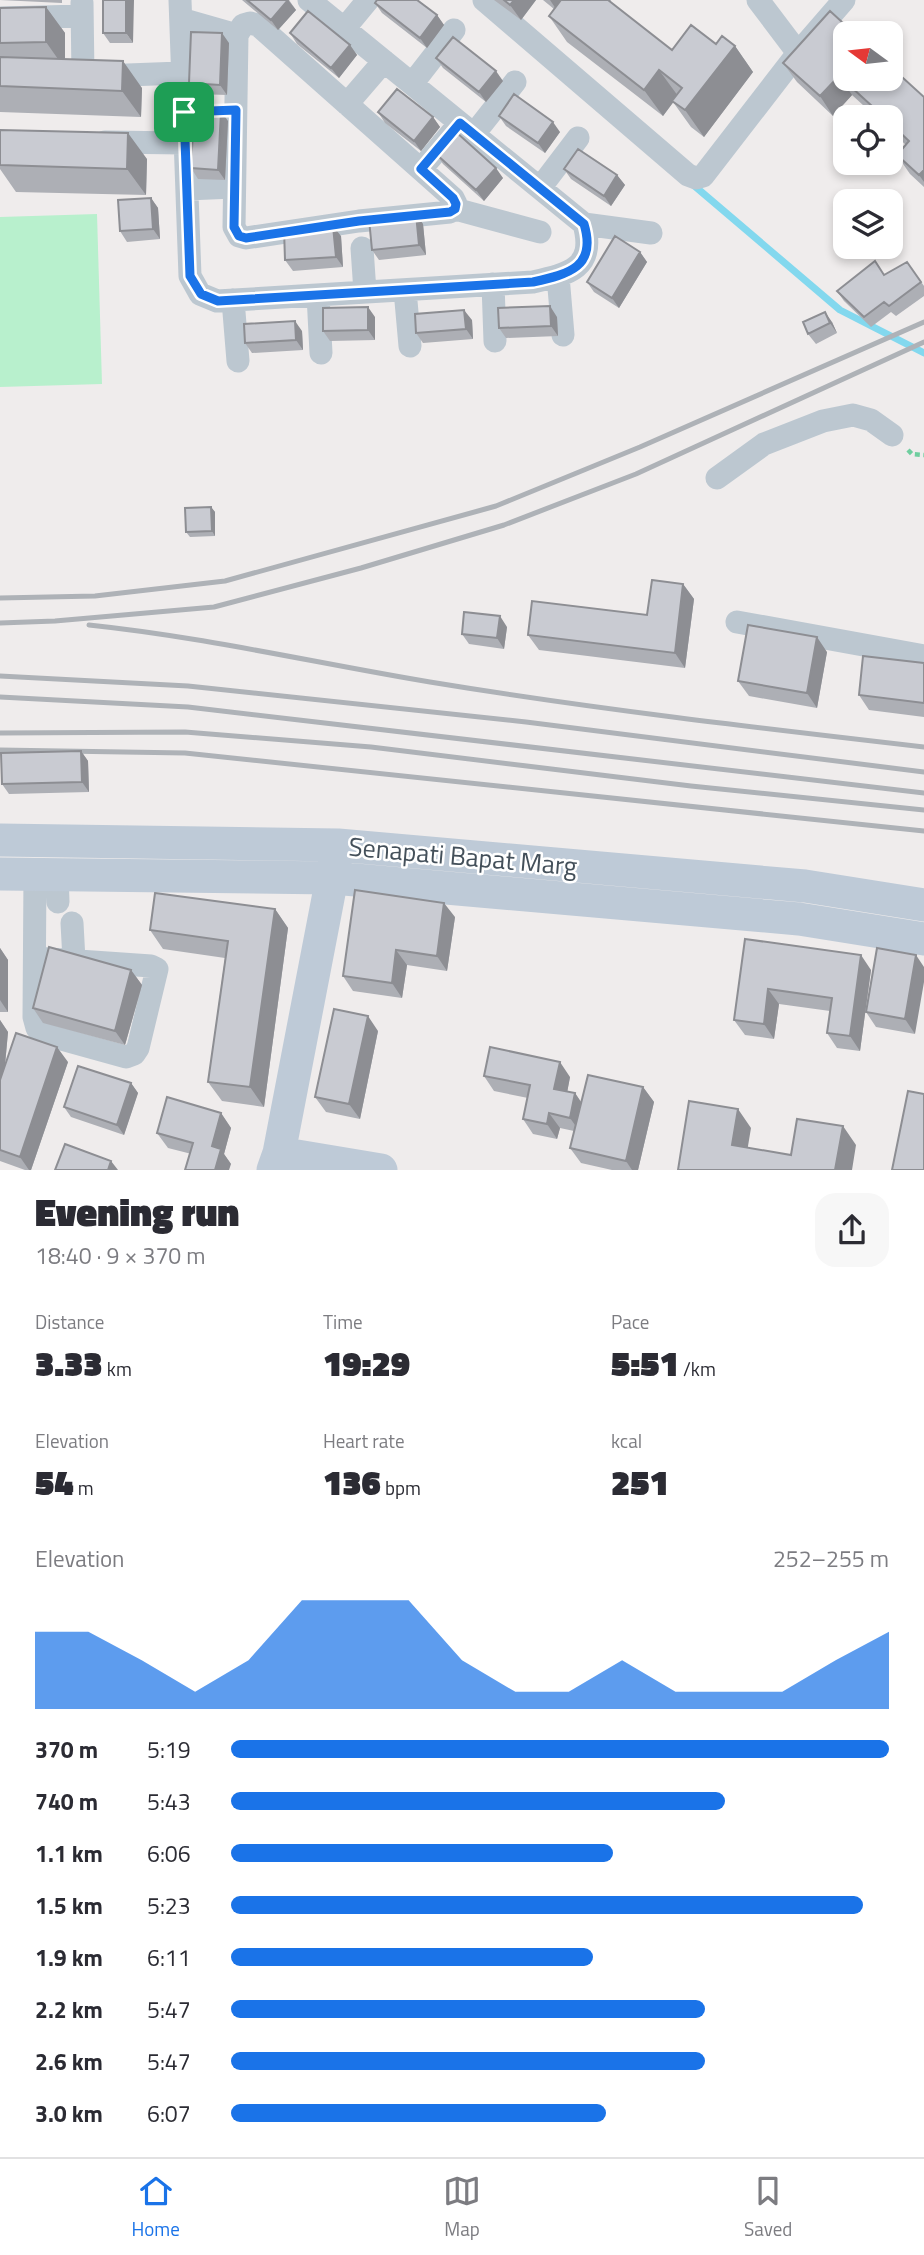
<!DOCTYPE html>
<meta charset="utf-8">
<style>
body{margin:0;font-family:"Titillium Web",sans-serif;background:#f7f7f7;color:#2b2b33;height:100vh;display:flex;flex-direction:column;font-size:26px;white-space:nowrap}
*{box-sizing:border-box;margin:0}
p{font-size:23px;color:#7c7c81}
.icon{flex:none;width:38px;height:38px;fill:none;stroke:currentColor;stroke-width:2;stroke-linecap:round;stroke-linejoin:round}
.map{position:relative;height:1170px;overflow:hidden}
.panel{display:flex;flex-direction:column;background:#fff;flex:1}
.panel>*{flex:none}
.needle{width:46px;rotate:285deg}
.buttons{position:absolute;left:833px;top:21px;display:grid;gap:14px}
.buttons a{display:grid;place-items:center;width:70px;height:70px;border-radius:14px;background:#fff;box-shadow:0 4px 10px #0003;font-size:35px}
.pin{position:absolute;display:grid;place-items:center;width:60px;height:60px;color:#fff;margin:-30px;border-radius:14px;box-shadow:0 4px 10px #0006}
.round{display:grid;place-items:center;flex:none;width:74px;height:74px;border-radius:21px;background:#f7f7f7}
.overview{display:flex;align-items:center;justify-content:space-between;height:119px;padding:0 35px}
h1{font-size:38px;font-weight:800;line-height:52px}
.figures{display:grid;grid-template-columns:repeat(3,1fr);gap:10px;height:119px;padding:7px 35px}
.figures div{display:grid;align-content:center}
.figures b{font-size:35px;font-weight:800}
.figures small{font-size:19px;font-weight:400}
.figures p{font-size:19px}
.chart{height:196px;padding:14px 35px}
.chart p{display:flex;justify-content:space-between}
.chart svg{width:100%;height:126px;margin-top:7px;fill:#1a73e8;opacity:.7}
ul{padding:0 35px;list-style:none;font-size:23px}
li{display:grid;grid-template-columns:112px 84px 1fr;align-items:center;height:52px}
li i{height:18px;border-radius:9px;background:#1a73e8}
.tab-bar{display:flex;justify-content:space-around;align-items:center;height:98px;border-top:2px solid #e1e1e2;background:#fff;font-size:19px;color:#7c7c81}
.tab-bar a{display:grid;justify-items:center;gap:4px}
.tab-bar .on{color:#1a73e8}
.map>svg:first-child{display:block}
</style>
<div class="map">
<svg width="924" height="1170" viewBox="0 0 924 1170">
<rect width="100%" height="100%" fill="#efecec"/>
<path fill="#b8f0cd" d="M 97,214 L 102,384 L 0,387 L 0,217 Z"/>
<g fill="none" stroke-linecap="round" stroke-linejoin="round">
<path stroke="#83d8ee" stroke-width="7" d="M 691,183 L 840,310 L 924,353"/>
<path stroke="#6fce9f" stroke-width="4.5" stroke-dasharray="5 3.5" stroke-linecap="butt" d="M 908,450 L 912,454 L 924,455"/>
<path stroke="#bcc7d0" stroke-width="23" d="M 180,0 L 190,276 L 200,294 L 217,301 L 533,282 C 569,274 596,268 584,224 L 309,0
M 484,0 L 688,175 L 696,178 L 703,176 L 798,53 L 844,0
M 758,0 L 798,53
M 82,3 L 83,76
M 0,18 L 82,16
M 181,19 L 237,35
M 250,23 L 258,25 L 453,198 L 456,204 L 455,209 L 450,212 L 359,221 L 246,238 L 239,236 L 234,227 L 237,35 L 243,25 Z
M 344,29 L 368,0
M 101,76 L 181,73
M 412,84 L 454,30
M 347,104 L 384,61
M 474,134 L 515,82
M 105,142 L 185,143
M 421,169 L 460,123
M 540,188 L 578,138
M 187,189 L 234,187
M 455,209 L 540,232
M 584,224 L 651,233
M 362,248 L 365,292
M 558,276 L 563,335
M 493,284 L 495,341
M 405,290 L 410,346
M 318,295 L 321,353
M 233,300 L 238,361
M 717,478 L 764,444 L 823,421 L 853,415 L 871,420 L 892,435
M 737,622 L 924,656
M 57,874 L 58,902
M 72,923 L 74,960
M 35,958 L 151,966 L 157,969 L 138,1048 L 134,1054 L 126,1057 L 43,1034 L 37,1028 L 34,1017 L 35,874"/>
<path stroke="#becad7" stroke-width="33" d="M 0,840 L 338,845 L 805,886 L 924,905
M 0,874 L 333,878 L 799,919 L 924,939
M 279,1153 L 381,1170
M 273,1170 L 279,1153 L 336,857"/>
<path stroke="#aeb2b7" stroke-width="5" d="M 0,598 L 95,596 L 225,581 L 496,506 L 640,447 L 924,322
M 0,623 L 55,621 L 214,607 L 361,568 L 504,525 L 636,474 L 924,342
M 89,625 C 204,637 316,663 430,682 C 594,709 759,728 924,747
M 0,676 L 188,686 L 526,722 L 924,772
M 0,697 L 188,707 L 924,793
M 0,733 L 185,732 L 371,747 L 691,786 L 924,810
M 0,750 L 185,753 L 924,831"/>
</g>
<path fill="#adafb5" d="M 0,0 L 62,0 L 62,3 Z
M 103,0 L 133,43 L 110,43 L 103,33 Z
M 242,0 L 289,0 L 296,10 L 278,30 Z
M 494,0 L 536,0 L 521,20 Z
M 543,0 L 611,0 L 610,2 L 672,50 L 716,44 L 735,46 L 753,72 L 704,137 L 691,127 L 673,102 L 663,116 L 567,42 L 549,16 L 554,9 Z
M 375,3 L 437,15 L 444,25 L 427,48 L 382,13 Z
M 46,7 L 65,33 L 65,59 L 142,88 L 141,117 L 0,112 L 0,8 Z
M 290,33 L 350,45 L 357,55 L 339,78 L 297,44 Z
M 229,43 L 227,95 L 196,94 L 189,83 Z
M 436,58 L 503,81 L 486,102 L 443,68 Z
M 783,63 L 924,97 L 924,187 L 910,174 L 897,155 L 906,145 L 891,131 L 891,117 L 876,117 L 852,95 L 833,116 L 797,82 Z
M 378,112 L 433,117 L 440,127 L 421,151 L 385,123 Z
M 499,116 L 560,132 L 545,153 L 506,126 Z
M 228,121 L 225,180 L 198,179 L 191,168 Z
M 0,130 L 147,159 L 146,195 L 16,192 L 0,169 Z
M 436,154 L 503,178 L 484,201 L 443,164 Z
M 564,169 L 617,175 L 625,185 L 611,206 L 571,179 Z
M 151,198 L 158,208 L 160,239 L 127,242 L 120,231 Z
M 416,214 L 423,224 L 426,255 L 379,260 L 372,250 Z
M 341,236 L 343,267 L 293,271 L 285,260 Z
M 640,252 L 647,262 L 619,308 L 594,292 L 587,282 Z
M 907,262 L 924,286 L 924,296 L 896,316 L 891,312 L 871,327 L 844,301 L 837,291 L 884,275 Z
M 375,317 L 375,340 L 330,341 L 323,331 Z
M 557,317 L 558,336 L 506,338 L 499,328 Z
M 472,320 L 473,339 L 423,343 L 416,333 Z
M 832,322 L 837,333 L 816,344 L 808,334 Z
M 302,331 L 303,350 L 252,353 L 245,343 Z
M 211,507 L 215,512 L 215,536 L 190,537 L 186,532 Z
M 683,584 L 694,599 L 685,668 L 539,650 L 528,635 L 647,615 Z
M 507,627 L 504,649 L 469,644 L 462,634 Z
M 827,652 L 817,708 L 749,696 L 738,681 Z
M 924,663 L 924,717 L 869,710 L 859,695 Z
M 81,751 L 88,761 L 89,792 L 9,794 L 2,784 Z
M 275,909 L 288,928 L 264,1107 L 222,1101 L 208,1082 L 225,958 L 163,949 L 150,930 Z
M 455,917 L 447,971 L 407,965 L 402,998 L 353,991 L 343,976 Z
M 745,939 L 871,970 L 860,1051 L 837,1048 L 827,1033 L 830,1011 L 779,1004 L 774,1039 L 745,1035 L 734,1020 Z
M 0,948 L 8,960 L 8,1012 L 0,1012 Z
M 877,948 L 915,1034 L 876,1027 L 866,1012 Z
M 131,970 L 142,985 L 125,1045 L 43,1023 L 33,1008 Z
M 0,1020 L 8,1032 L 5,1066 L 68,1062 L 31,1170 L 25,1170 L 0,1161 Z
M 378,1031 L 360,1119 L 326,1112 L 315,1097 Z
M 484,1076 L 570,1077 L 567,1092 L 575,1093 L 581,1102 L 643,1087 L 654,1102 L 638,1170 L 612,1170 L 581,1163 L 570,1148 L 574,1131 L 560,1128 L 557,1139 L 533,1134 L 523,1119 L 528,1098 L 494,1091 Z
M 131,1083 L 138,1093 L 124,1135 L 71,1117 L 64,1107 Z
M 221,1113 L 231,1128 L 224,1154 L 231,1164 L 168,1148 L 157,1133 Z"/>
<path fill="#8d8e93" d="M 126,0 L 134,0 L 133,43 L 126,33 Z
M 288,0 L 296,10 L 278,30 L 271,20 Z
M 514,0 L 536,0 L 521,20 L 510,5 Z
M 550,0 L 565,0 L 558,12 Z
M 46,7 L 65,33 L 65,69 L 46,42 Z
M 437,15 L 444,25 L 427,48 L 420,38 Z
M 222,33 L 229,43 L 227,95 L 220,85 Z
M 350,45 L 357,55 L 339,78 L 331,68 Z
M 735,46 L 753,72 L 704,137 L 685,110 Z
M 123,61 L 142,88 L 141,117 L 122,91 Z
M 659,70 L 678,96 L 663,116 L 644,90 Z
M 496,71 L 503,81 L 486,102 L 479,92 Z
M 839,76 L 852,95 L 833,116 L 820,96 Z
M 221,111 L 228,121 L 225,180 L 218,170 Z
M 433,117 L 440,127 L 421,151 L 414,141 Z
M 553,122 L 560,132 L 545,153 L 538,143 Z
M 128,133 L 147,159 L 146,195 L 127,169 Z
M 496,168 L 503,178 L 484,201 L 476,190 Z
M 924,170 L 924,182 L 919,175 Z
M 617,175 L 625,185 L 611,206 L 604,196 Z
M 151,198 L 158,208 L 160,239 L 153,229 Z
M 416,214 L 423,224 L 426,255 L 419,245 Z
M 333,226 L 341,236 L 343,267 L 336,257 Z
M 640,252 L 647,262 L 619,308 L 612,298 Z
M 550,306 L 557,317 L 558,336 L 551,326 Z
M 368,307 L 375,317 L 375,340 L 368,330 Z
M 464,310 L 472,320 L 473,339 L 466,329 Z
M 825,312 L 832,322 L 837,333 L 830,323 Z
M 295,321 L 302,331 L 303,350 L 296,340 Z
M 211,507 L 215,512 L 215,536 L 212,531 Z
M 683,584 L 694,599 L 685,668 L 675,653 Z
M 500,616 L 507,627 L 504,649 L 497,638 Z
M 817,637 L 827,652 L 817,708 L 807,693 Z
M 81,751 L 88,761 L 89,792 L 82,782 Z
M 444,903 L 455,917 L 447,971 L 437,956 Z
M 275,909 L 288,928 L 264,1107 L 250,1087 Z
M 0,948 L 8,960 L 8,1012 L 0,1000 Z
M 396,950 L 407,965 L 402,998 L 392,983 Z
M 861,955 L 871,970 L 860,1051 L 850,1036 Z
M 916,955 L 924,967 L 924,982 L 915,1034 L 905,1019 Z
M 131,970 L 142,985 L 125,1045 L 115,1031 Z
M 768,989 L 779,1004 L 774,1039 L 764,1024 Z
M 368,1016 L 378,1031 L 360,1119 L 349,1104 Z
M 0,1020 L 8,1032 L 3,1086 L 0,1082 Z
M 57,1047 L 68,1062 L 31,1170 L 29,1170 L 20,1157 Z
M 560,1062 L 570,1077 L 565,1104 L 554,1089 Z
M 131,1083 L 138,1093 L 124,1135 L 117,1125 Z
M 643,1087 L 654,1102 L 638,1170 L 632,1170 L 626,1161 Z
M 575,1093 L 585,1108 L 580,1132 L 570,1118 Z
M 738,1109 L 751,1128 L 745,1164 L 732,1145 Z
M 221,1113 L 231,1128 L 224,1154 L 231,1164 L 229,1170 L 215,1170 L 212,1146 Z
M 549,1113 L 560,1128 L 557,1139 L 547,1124 Z
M 843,1126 L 856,1145 L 852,1170 L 835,1170 Z
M 111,1161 L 118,1170 L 108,1170 Z"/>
<path fill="#c9cbd2" stroke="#8d8e93" stroke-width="2" d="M 103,0 L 126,0 L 126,33 L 103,33 Z
M 247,0 L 288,0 L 271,20 Z
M 377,0 L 417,0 L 437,15 L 420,38 L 375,3 Z
M 504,0 L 514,0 L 510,5 Z
M 561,0 L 608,0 L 672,50 L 691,25 L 716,44 L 722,36 L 735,46 L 685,110 L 672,101 L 682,88 L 659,70 L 644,90 L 549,16 Z
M 46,7 L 46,42 L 0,43 L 0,8 Z
M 308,11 L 350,45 L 331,68 L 290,33 Z
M 830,11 L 854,33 L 845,33 L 845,79 L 891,79 L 891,67 L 924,97 L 924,170 L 919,175 L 897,155 L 909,141 L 891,124 L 891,117 L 884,117 L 839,76 L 820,96 L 783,63 Z
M 191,32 L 222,33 L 220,85 L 189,83 Z
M 453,37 L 496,71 L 479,92 L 436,58 Z
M 0,57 L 123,61 L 122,91 L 0,86 Z
M 397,89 L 433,117 L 414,141 L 378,112 Z
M 514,94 L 553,122 L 538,143 L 499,116 Z
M 194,110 L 221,111 L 218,170 L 191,168 Z
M 0,130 L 128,133 L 127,169 L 0,165 Z
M 456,132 L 496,168 L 476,190 L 436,154 Z
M 578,149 L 617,175 L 604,196 L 564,169 Z
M 151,198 L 153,229 L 120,231 L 118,200 Z
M 416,214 L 419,245 L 372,250 L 369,219 Z
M 333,226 L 336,257 L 285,260 L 284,229 Z
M 615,236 L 640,252 L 612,298 L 587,282 Z
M 875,261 L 884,275 L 907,262 L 921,282 L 889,306 L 884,302 L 864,317 L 837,291 Z
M 550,306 L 551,326 L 499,328 L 498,308 Z
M 368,307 L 368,330 L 323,331 L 323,308 Z
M 464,310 L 466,329 L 416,333 L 415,314 Z
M 825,312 L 830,323 L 808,334 L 803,322 Z
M 295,321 L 296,340 L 245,343 L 244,324 Z
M 211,507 L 212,531 L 186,532 L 185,508 Z
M 652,580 L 683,584 L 675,653 L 528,635 L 532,601 L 647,615 Z
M 464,612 L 500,616 L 497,638 L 462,634 Z
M 748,625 L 817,637 L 807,693 L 738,681 Z
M 863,656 L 924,663 L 924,703 L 859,695 Z
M 81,751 L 82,782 L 2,784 L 1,753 Z
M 355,890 L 444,903 L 437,956 L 396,950 L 392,983 L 343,976 Z
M 155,893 L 275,909 L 250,1087 L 208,1082 L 228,941 L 150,930 Z
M 745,939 L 861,955 L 850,1036 L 827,1033 L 832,998 L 768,989 L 764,1024 L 734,1020 Z
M 49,947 L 131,970 L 115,1031 L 33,1008 Z
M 877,948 L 916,955 L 905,1019 L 866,1012 Z
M 334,1009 L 368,1016 L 349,1104 L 315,1097 Z
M 16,1033 L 57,1047 L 20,1157 L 0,1150 L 0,1080 Z
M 490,1047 L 560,1062 L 554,1089 L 575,1093 L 570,1118 L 549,1113 L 547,1124 L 523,1119 L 530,1085 L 484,1076 Z
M 78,1066 L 131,1083 L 117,1125 L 64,1107 Z
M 588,1075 L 643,1087 L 626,1161 L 570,1148 Z
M 908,1091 L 924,1094 L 924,1170 L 892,1170 Z
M 167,1097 L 221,1113 L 212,1146 L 221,1149 L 215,1170 L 185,1170 L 193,1143 L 157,1133 Z
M 689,1101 L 738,1109 L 732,1145 L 791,1155 L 797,1119 L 843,1126 L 835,1170 L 678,1170 Z
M 65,1144 L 111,1161 L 108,1170 L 55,1170 Z"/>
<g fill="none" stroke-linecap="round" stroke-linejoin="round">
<g stroke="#fff" stroke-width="14">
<path id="route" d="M 236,110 L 234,227 L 239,236 L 246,238 L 359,221 L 450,212 L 455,209 L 456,204 L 453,198 L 421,169 L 460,123 L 584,224 C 597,267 569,274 533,282 L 218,301 L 201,294 L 190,276 L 184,112 Z"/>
</g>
<use href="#route" stroke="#1a73e8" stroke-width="9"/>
</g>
<g text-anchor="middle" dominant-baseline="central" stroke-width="5" stroke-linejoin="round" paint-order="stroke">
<g font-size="26" fill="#44505a" stroke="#fff">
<text transform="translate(463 856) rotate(5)">Senapati Bapat Marg</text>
</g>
</g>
</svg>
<div class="buttons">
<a><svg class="needle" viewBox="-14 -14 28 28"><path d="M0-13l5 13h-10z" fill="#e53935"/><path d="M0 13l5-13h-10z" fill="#7c7c81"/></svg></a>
<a><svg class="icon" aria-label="locate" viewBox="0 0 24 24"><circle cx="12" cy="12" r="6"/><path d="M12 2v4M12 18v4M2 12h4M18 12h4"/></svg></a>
<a><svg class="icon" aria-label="layers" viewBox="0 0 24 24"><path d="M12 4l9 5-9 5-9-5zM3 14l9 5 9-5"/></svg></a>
</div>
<div class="pin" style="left:184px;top:112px;background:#1e9e55"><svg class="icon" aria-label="arrive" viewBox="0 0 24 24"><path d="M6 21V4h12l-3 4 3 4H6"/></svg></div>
</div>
<section class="panel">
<div class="overview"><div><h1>Evening run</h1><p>18:40 · 9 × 370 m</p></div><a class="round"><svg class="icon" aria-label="share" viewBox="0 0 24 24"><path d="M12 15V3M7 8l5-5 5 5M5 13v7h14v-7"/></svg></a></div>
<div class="figures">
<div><p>Distance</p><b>3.33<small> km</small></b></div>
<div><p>Time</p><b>19:29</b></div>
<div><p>Pace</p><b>5:51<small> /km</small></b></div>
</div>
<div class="figures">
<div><p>Elevation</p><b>54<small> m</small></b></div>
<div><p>Heart rate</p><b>136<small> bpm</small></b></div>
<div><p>kcal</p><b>251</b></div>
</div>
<div class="chart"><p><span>Elevation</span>252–255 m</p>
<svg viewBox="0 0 160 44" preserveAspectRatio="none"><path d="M0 44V17L10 17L20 27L30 38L40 27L50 6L60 6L70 6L80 27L90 38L100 38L110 27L120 38L130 38L140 38L150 27L160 17V44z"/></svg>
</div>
<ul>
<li><b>370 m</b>5:19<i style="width:100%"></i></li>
<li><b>740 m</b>5:43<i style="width:75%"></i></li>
<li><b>1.1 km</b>6:06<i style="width:58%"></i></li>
<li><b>1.5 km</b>5:23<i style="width:96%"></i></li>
<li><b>1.9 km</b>6:11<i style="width:55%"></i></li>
<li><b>2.2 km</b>5:47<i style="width:72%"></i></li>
<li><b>2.6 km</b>5:47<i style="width:72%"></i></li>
<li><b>3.0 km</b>6:07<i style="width:57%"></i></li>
</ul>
</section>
<nav class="tab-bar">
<a class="on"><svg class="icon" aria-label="home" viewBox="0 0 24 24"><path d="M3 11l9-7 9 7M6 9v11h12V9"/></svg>Home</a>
<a><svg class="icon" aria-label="map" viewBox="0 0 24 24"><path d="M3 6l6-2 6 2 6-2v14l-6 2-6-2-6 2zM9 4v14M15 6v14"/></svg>Map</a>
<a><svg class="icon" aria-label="saved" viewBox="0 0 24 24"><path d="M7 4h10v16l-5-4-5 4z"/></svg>Saved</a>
</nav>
